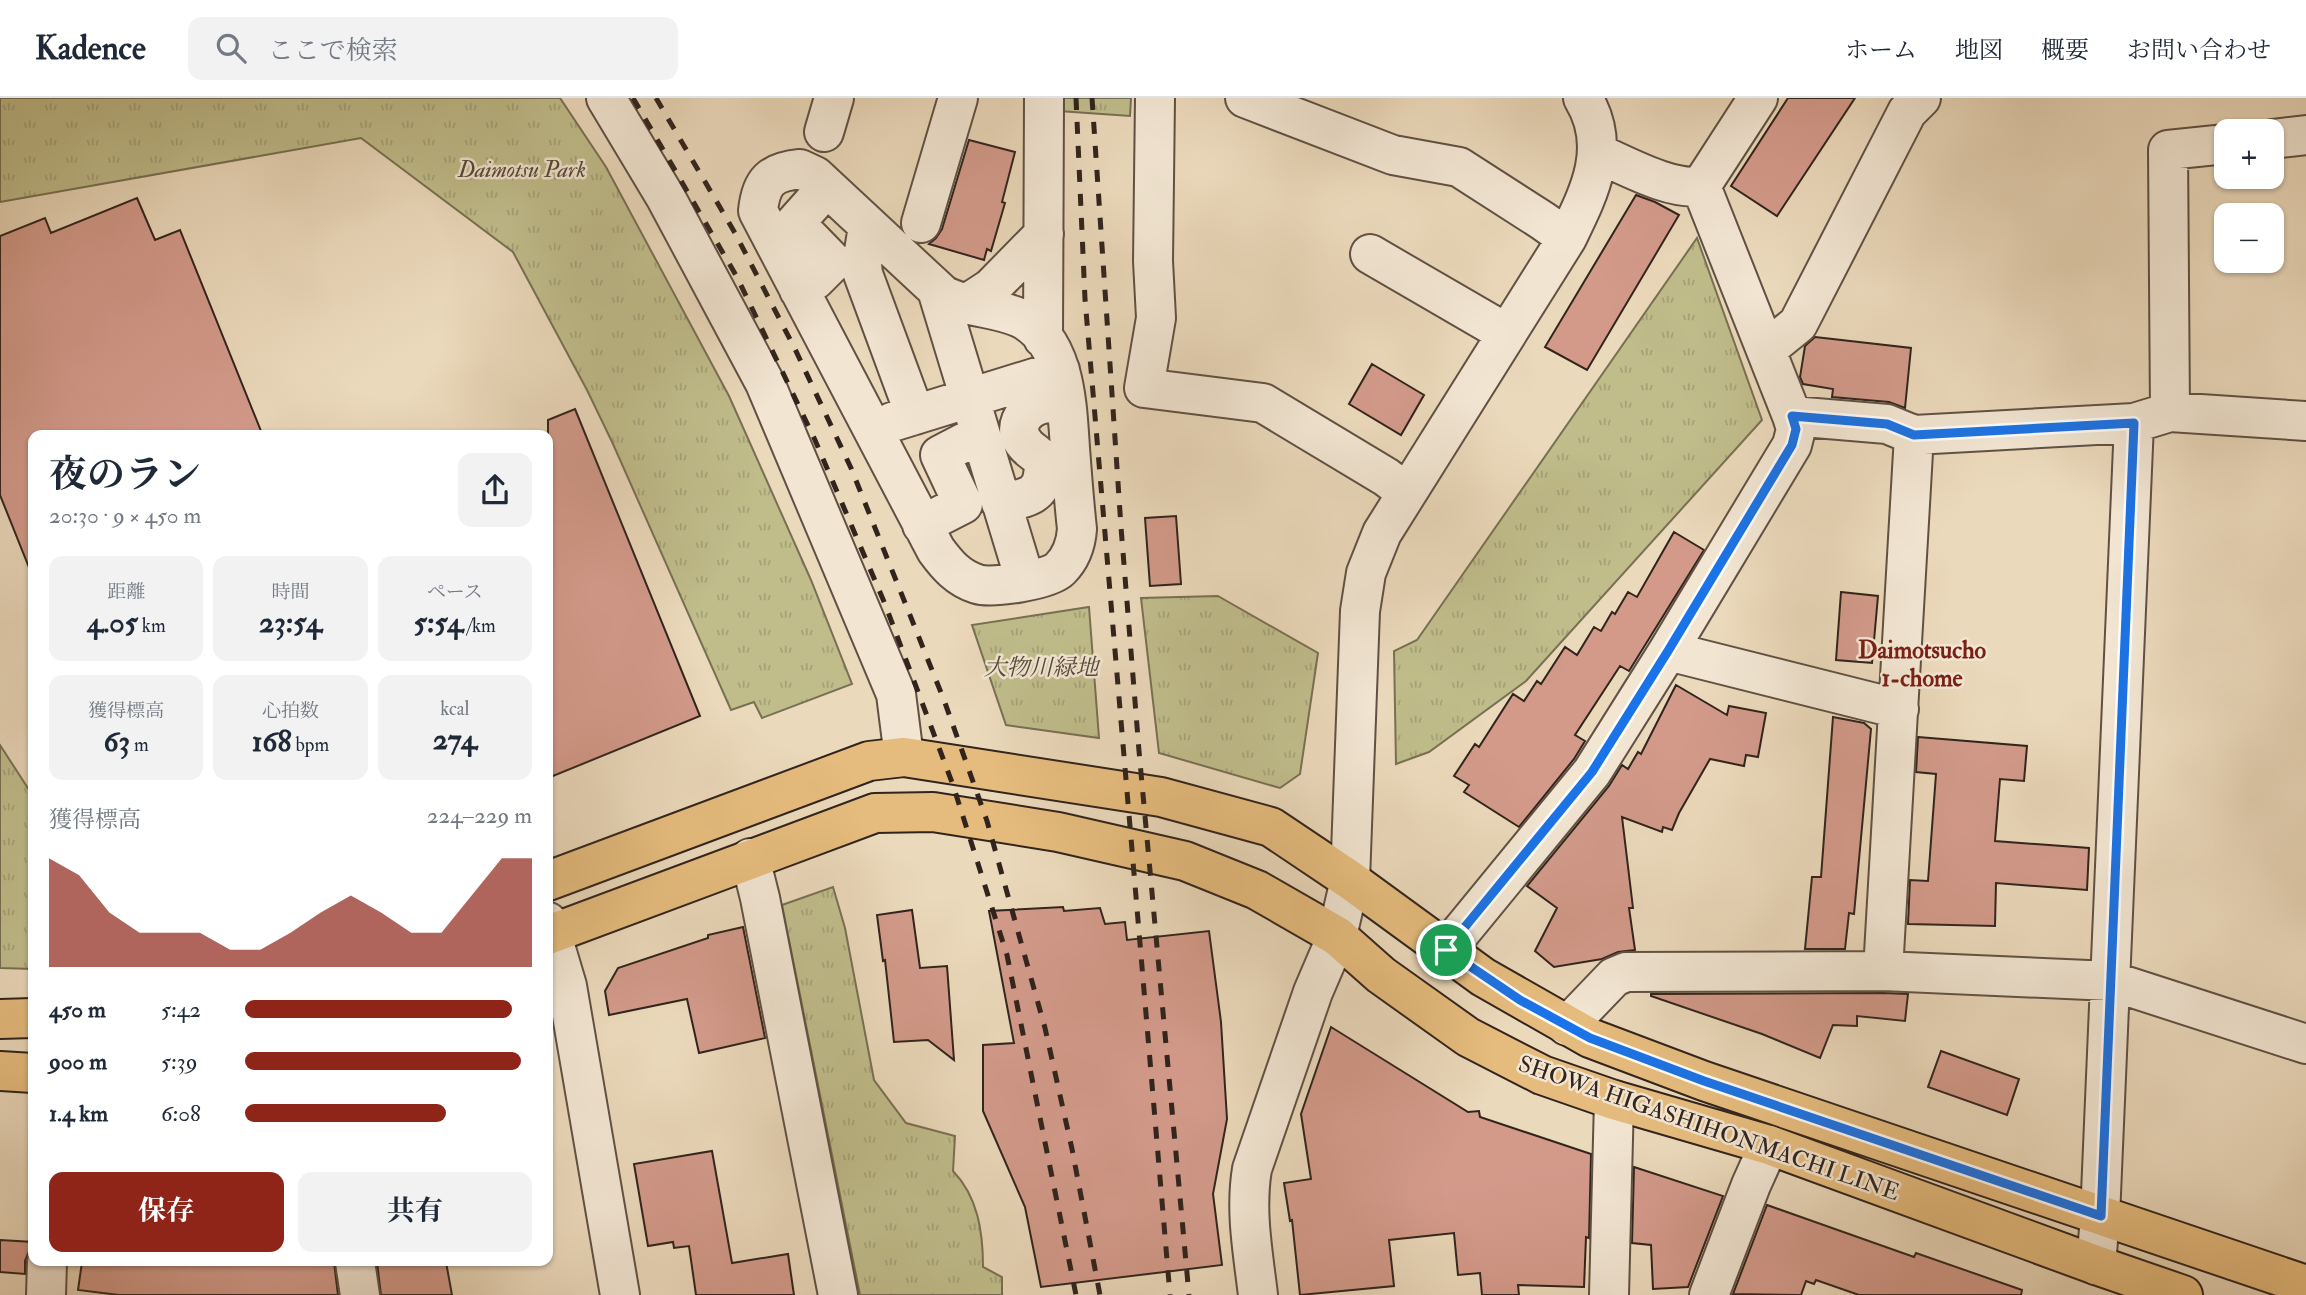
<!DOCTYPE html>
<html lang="ja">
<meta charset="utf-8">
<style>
body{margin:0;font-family:"IM FELL Double Pica","Noto Serif JP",serif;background:#f2f2f3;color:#1f2937;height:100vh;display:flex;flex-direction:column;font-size:26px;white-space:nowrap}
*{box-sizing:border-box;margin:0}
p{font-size:23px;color:#747a83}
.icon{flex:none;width:38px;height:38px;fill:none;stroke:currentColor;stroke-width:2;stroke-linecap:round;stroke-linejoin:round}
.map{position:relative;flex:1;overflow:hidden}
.drawer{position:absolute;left:28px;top:332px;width:525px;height:836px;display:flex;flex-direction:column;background:#fff;border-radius:14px;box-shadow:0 2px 5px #0004}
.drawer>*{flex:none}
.controls{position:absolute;left:2214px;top:21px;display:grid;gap:14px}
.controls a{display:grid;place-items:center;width:70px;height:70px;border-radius:14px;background:#fff;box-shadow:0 2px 5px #0004;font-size:35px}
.pin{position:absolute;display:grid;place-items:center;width:60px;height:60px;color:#fff;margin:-30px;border:4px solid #fff;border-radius:50%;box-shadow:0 2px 7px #0007}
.round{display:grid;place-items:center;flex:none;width:74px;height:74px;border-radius:14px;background:#f2f2f3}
.summary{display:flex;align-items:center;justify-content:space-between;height:119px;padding:0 21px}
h1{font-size:38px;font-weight:700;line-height:52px}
.stats{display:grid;grid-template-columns:repeat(3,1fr);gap:10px;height:119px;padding:7px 21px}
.stats div{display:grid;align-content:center;border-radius:14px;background:#f2f2f3;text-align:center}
.stats b{font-size:30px;font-weight:700}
.stats small{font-size:19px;font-weight:400}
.stats p{font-size:19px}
.chart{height:196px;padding:14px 21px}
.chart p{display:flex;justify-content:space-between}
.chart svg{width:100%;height:126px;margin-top:7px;fill:#8f2418;opacity:.7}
.primary-button{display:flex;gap:14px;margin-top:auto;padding:14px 21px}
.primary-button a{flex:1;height:80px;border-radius:14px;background:#8f2418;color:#fff;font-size:28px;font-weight:700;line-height:80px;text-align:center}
.primary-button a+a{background:#f2f2f3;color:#1f2937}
ul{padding:0 21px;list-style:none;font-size:23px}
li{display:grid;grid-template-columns:112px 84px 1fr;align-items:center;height:52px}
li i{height:18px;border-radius:9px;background:#8f2418}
header{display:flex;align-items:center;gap:42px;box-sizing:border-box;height:98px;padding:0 35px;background:#fff;border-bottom:2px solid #e0e1e3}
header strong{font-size:33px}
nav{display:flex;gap:38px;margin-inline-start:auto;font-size:24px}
.search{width:490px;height:63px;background:#f2f2f3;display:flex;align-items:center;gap:18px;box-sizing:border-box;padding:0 24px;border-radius:14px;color:#747a83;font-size:26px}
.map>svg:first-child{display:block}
</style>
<header>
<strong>Kadence</strong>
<div class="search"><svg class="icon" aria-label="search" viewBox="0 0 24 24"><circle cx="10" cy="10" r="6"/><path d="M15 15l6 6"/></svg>ここで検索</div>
<nav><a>ホーム</a><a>地図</a><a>概要</a><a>お問い合わせ</a></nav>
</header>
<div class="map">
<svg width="2306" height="1197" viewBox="0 0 2306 1197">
<defs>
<pattern id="park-tufts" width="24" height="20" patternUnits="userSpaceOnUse" patternTransform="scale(1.75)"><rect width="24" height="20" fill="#c0bd8b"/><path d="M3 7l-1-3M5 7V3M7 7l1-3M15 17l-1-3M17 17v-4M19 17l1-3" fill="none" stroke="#a5a278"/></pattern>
</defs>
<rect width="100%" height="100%" fill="#ebd9bb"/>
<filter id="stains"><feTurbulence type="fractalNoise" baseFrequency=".00286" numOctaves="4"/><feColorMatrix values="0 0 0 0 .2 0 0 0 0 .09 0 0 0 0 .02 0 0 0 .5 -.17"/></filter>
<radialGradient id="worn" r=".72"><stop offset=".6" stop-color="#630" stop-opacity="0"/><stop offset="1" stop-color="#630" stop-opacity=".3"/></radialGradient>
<path fill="url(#park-tufts)" stroke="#787054" stroke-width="2" d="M 0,0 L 560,0 L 606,69 L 729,298 L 811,482 L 852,586 L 762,620 L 754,604 L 731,612 L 613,346 L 587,292 L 513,154 L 361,40 L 0,104 Z
M 1059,0 L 1131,0 L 1130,18 L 1059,13 Z
M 1697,140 L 1762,322 L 1526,583 L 1429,654 L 1396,666 L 1394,553 L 1417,542 Z
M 1218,498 L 1318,555 L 1300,676 L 1280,690 L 1159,655 L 1141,500 Z
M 1089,509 L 1099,640 L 1006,627 L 972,527 Z
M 0,647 L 33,698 L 33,871 L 0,870 Z
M 833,789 L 845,830 L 874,982 L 906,1025 L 955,1038 L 953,1073 C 978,1099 983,1134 983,1169 L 1002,1179 L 1002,1197 L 860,1197 L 782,807 Z"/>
<path fill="#d39a8a" stroke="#31241d" stroke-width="2" d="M 1788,0 L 1855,0 L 1777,118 L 1731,88 Z
M 969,42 L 1015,54 L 1002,104 L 1005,105 L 991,153 L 987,151 L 984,162 L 929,146 L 936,140 L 942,131 Z
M 1636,97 L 1655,104 L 1679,117 L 1587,272 L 1545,249 Z
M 137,100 L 155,142 L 180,132 L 263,338 L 33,338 L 32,477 L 0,397 L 0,138 L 45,120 L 51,135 Z
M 1815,239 L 1911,250 L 1905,310 L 1889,304 L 1832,299 L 1833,291 L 1803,286 L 1800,279 L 1805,248 Z
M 1372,266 L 1424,297 L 1401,337 L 1349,306 Z
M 575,311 L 700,618 L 548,680 L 548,322 Z
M 1176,418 L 1181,486 L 1150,488 L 1145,420 Z
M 1674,434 L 1704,452 L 1629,573 L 1620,568 L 1575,637 L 1585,643 L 1574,661 L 1519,729 L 1464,694 L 1469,687 L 1454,678 L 1475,646 L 1479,649 L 1513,596 L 1524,603 L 1537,583 L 1541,586 L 1565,549 L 1577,557 L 1594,529 L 1601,533 L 1612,514 L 1615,516 L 1628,494 L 1637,499 Z
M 1841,494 L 1878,498 L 1872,565 L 1836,562 Z
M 1676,587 L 1727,617 L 1729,608 L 1766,615 L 1758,659 L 1746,657 L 1744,668 L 1710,661 L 1679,715 L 1672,732 L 1663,729 L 1662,734 L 1622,719 L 1633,810 L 1629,810 L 1635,852 L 1618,854 L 1602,861 L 1554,869 L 1535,853 L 1557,810 L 1527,788 L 1609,688 L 1622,667 L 1628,671 L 1638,654 L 1641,656 Z
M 1833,619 L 1864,625 L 1871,631 L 1854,816 L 1849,815 L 1845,851 L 1805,851 L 1812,779 L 1821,779 Z
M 1918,639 L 2027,648 L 2024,683 L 2000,681 L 1995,743 L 2089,750 L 2087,792 L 1996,785 L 1995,828 L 1908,826 L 1910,782 L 1928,783 L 1936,676 L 1916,674 Z
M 1063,809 L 1064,813 L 1100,810 L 1105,826 L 1125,824 L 1127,842 L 1209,833 L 1221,924 L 1227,1021 L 1213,1096 L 1222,1167 L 1041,1189 L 1025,1109 L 983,1013 L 983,947 L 1014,945 L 989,813 Z
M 912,812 L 920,870 L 947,868 L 954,962 L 928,942 L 894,944 L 885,862 L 883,863 L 877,817 Z
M 743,829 L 765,940 L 699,955 L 687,901 L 609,917 L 605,893 L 618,870 L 708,840 L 708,837 Z
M 1883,895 L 1908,896 L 1905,923 L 1857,918 L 1857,928 L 1833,927 L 1820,960 L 1762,936 L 1651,898 L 1651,896 Z
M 1331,929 L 1468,1014 L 1479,1013 L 1480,1019 L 1591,1056 L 1589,1140 L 1586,1139 L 1584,1189 L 1518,1187 L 1519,1197 L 1482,1197 L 1480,1175 L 1458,1177 L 1454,1135 L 1389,1142 L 1394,1188 L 1300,1197 L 1292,1122 L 1290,1123 L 1284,1085 L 1311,1081 L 1301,1016 Z
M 1941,953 L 2019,981 L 2007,1017 L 1928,989 Z
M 712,1053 L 732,1165 L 788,1156 L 794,1197 L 696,1197 L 689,1148 L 674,1150 L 673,1144 L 648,1148 L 634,1066 Z
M 1634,1069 L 1723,1098 L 1688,1189 L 1653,1191 L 1651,1147 L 1632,1145 Z
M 1767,1107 L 1914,1159 L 1916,1155 L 2022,1192 L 2021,1197 L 1859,1197 L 1816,1182 L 1814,1186 L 1806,1183 L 1801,1197 L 1733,1196 Z
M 0,1142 L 33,1144 L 25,1163 L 25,1176 L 0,1174 Z
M 82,1164 L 334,1164 L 338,1197 L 119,1197 L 78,1192 Z
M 377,1164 L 446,1164 L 452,1197 L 381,1197 Z"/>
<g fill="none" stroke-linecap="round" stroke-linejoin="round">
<g stroke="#605144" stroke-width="42">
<path id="minor" d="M 606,0 L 666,100 L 765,285 L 896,596 L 904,659
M 1155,0 L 1153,163 L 1156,220 L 1144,290 L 1263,305 L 1386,379 L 1407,395
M 1245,0 L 1393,57 L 1459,69 L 1543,123 L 1567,140
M 824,34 L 834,0
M 2272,41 L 2306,37
M 1599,56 C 1627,68 1671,93 1701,88 L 1758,0
M 800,71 L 815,78 L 943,197 C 970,211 996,209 1020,220 C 1066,242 1067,307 1070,350 C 1072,377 1074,404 1077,431 C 1076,445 1071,460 1060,471 C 1049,482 992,491 977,486 C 958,480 947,467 936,452 L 758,113 C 761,83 771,74 800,71 Z
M 921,125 L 958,0
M 868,128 L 862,166 L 863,176 L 915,317
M 1370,156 L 1506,235
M 799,192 L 815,182 L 833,164 L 795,125 L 827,89
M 937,192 L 1025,482
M 965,207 L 991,190 L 1044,136
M 1043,240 L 1044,0
M 1766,252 L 1798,226 L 1907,14 L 1921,0
M 2170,314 L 2168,52 L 2226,46
M 1792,318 L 1887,326 L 1914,337 L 2134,325 L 2170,314 L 2306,323
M 892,324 L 1060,272
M 1001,405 C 1020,401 1041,400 1043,377 C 1044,372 1044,366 1041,361 C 1037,355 1029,352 1025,346 C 1012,331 1022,313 1039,307 C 1047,304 1058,305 1066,304
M 922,427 L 963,406 L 940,357 L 963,345 L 981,339
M 1668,553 L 1899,611
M 750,760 L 760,800 L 838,1197
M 548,824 L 567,888 L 620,1197
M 1446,852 L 1592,674 L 1668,553 L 1792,347 L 1796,331 L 1792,318 L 1701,88
M 1883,873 L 1914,337
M 1567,928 L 1614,879 L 1626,874 L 1883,873 L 2111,883 L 2306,946
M 355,1164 L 360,1197
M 2096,1167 L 2100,1119 L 2134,325
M 46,1197 L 47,1164
M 1258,1197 C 1253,1155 1245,1113 1252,1071 L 1313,894 L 1337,838 L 1350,782 L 1360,513 L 1366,475 L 1382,435 L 1567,140 C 1589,95 1613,49 1583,0
M 1609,1197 L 1614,1002
M 1709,1197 L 1751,1087 L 1769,1047"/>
</g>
<g stroke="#31241d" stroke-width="42">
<path id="major" d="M 548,783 L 869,663 L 904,659 L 1161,699 L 1271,729 L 1350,782 L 1483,879 L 1590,940 L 1704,983 L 2306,1187
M 548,837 L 875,715 L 933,714 L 1058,734 L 1185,763 L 1257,792 L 1337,838 L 1381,877 L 1468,939 L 1542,977 L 1614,1002 L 1769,1047 L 2096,1167 L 2183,1197
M 0,921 L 33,920
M 0,973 L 33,975"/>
</g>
<use href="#minor" stroke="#f2e6d3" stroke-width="38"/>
<use href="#major" stroke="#e6bc7e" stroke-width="38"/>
<path stroke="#31241d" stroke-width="5" stroke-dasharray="12 12" stroke-linecap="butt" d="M 633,0 L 737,179 L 815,342 L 885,506 L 953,687 L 1007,857 L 1076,1197
M 656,0 L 735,135 L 795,251 L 851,370 L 944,602 L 987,723 L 1045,930 L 1072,1051 L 1100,1197
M 1076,0 L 1085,201 L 1170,1197
M 1092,0 L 1121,429 L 1139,653 L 1189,1197"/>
</g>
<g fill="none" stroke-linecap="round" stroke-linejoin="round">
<g stroke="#fff" stroke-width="14">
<path id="route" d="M 1792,318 L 1887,326 L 1914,337 L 2134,325 L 2101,1118 L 1704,983 L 1590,940 L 1520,902 L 1446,852 L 1592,674 L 1668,553 L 1792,347 L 1796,331 Z"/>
</g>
<use href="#route" stroke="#1a73e8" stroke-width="9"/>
</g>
<g text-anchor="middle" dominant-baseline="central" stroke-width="5" stroke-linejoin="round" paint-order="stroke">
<g font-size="23" font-style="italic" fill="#554a38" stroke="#f2e6d3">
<text x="522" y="71">Daimotsu Park</text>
<text x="1041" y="569">大物川緑地</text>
</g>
<g font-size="23" fill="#31241d" stroke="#f2e6d3">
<text transform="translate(1709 1030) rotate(19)">SHOWA HIGASHIHONMACHI LINE</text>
</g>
<g font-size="24" font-weight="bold" fill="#7a1f14" stroke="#f2e6d3">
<text x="1922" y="552">Daimotsucho<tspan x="1922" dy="28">1-chome</tspan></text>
</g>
</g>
<rect width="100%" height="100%" filter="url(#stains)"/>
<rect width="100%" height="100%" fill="url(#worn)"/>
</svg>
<div class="controls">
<a>+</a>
<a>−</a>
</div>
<div class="pin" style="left:1446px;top:852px;background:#1e9e55"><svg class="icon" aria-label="arrive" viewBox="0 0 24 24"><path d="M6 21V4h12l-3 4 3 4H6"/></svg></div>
<section class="drawer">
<div class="summary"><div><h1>夜のラン</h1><p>20:30 · 9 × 450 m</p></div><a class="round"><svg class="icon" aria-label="share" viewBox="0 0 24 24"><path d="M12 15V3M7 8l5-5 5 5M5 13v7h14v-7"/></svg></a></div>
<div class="stats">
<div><p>距離</p><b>4.05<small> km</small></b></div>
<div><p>時間</p><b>23:54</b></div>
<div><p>ペース</p><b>5:54<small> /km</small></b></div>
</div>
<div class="stats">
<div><p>獲得標高</p><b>63<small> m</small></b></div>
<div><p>心拍数</p><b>168<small> bpm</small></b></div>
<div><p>kcal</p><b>274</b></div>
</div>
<div class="chart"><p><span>獲得標高</span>224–229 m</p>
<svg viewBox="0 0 160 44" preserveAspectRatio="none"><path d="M0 44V6L10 12L20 25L30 32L40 32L50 32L60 38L70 38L80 32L90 25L100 19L110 25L120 32L130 32L140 19L150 6L160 6V44z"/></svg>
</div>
<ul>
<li><b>450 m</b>5:42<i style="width:93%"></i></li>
<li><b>900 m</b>5:39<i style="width:96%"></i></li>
<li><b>1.4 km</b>6:08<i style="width:70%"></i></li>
</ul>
<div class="primary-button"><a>保存</a><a>共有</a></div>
</section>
</div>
